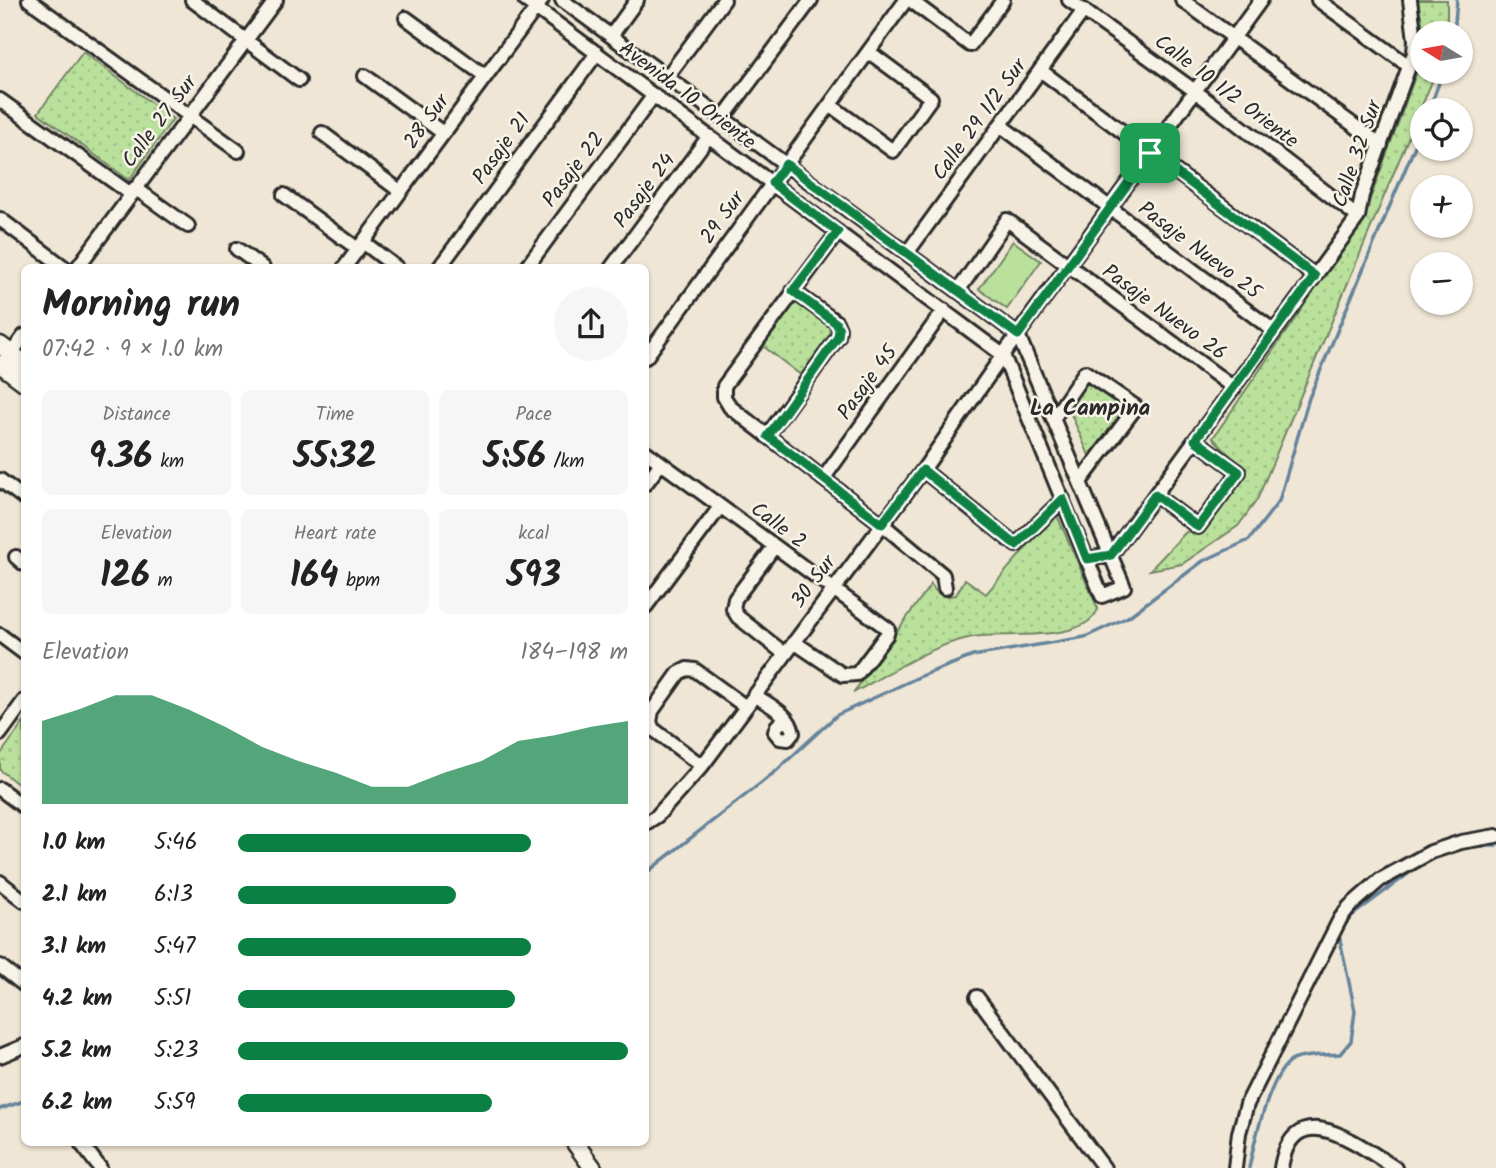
<!DOCTYPE html>
<meta charset="utf-8">
<style>
body{margin:0;font-family:Kalam,sans-serif;background:#f6f6f6;color:#222;height:100vh;display:flex;flex-direction:column;font-size:26px;white-space:nowrap}
*{box-sizing:border-box;margin:0}
p{font-size:23px;color:#767676}
.icon{flex:none;width:38px;height:38px;fill:none;stroke:currentColor;stroke-width:2;stroke-linecap:round;stroke-linejoin:round}
.map{position:relative;flex:1;overflow:hidden}
.panel{position:absolute;left:21px;top:264px;width:628px;height:882px;display:flex;flex-direction:column;background:#fff;border-radius:10px;box-shadow:0 2px 5px #0004}
.panel>*{flex:none}
.needle{width:46px;rotate:281deg}
.controls{position:absolute;left:1410px;top:21px;display:grid;gap:14px}
.controls a{display:grid;place-items:center;width:63px;height:63px;border-radius:50%;background:#fff;box-shadow:0 2px 5px #0004;font-size:35px}
.pin{position:absolute;display:grid;place-items:center;width:60px;height:60px;color:#fff;margin:-30px;border-radius:14px;box-shadow:0 4px 10px #0006}
.round{display:grid;place-items:center;flex:none;width:74px;height:74px;border-radius:37px;background:#f6f6f6}
.head{display:flex;align-items:center;justify-content:space-between;height:119px;padding:0 21px}
h1{font-size:38px;font-weight:700;line-height:52px}
.stats{display:grid;grid-template-columns:repeat(3,1fr);gap:10px;height:119px;padding:7px 21px}
.stats div{display:grid;align-content:center;border-radius:10px;background:#f6f6f6;text-align:center}
.stats b{font-size:35px;font-weight:700}
.stats small{font-size:19px;font-weight:400}
.stats p{font-size:19px}
.chart{height:196px;padding:14px 21px}
.chart p{display:flex;justify-content:space-between}
.chart svg{width:100%;height:126px;margin-top:7px;fill:#0b8043;opacity:.7}
ul{padding:0 21px;list-style:none;font-size:23px}
li{display:grid;grid-template-columns:112px 84px 1fr;align-items:center;height:52px}
li i{height:18px;border-radius:9px;background:#0b8043}
.map>svg:first-child{display:block}
</style>
<div class="map">
<svg width="1496" height="1168" viewBox="0 0 1496 1168">
<defs>
<pattern id="park-dots" width="8" height="8" patternUnits="userSpaceOnUse" patternTransform="scale(1.75)"><rect width="8" height="8" fill="#bae19c"/><path d="M2 2h.1M6 6h.1" fill="none" stroke="#a0c187" stroke-width="1.8" stroke-linecap="round"/></pattern>
</defs>
<rect width="100%" height="100%" fill="#f0e6d5"/>
<filter id="ink" filterUnits="userSpaceOnUse"><feTurbulence type="fractalNoise" baseFrequency=".0143" numOctaves="2"/><feDisplacementMap in="SourceGraphic" scale="14" xChannelSelector="R" yChannelSelector="G"/><feConvolveMatrix kernelMatrix="1 2 1 2 8 2 1 2 1" color-interpolation-filters="sRGB"/></filter>
<g filter="url(#ink)">
<path fill="url(#park-dots)" stroke="#728664" stroke-width="2" d="M 1418,0 L 1447,0 L 1447,33 L 1424,33 Z
M 83,52 L 173,119 L 129,180 L 38,113 Z
M 1423,55 L 1423,72 L 1436,72 L 1257,500 L 1238,526 L 1182,564 L 1150,570 L 1186,532 L 1205,529 L 1244,470 L 1213,438 L 1362,221 Z
M 797,300 L 831,325 L 833,336 L 802,376 L 763,346 Z
M 1085,380 L 1125,408 L 1091,460 L 1068,407 Z
M 1056,513 L 1098,609 C 1086,642 1011,633 982,636 C 940,639 890,673 853,693 L 931,584 C 937,596 944,597 956,595 L 965,579 L 986,594 Z
M 24,722 L 24,789 L 0,770 L 0,755 Z"/>
<path fill="#bae19c" stroke="#728664" stroke-width="2" d="M 1013,241 L 1041,261 L 1007,309 L 979,289 Z"/>
<g fill="none" stroke-linecap="round" stroke-linejoin="round">
<path stroke="#65849c" stroke-width="3.5" d="M 1454,33 L 1457,0
M 1429,110 L 1443,72
M 1467,847 L 1496,846
M 646,873 L 775,772 L 837,715 L 921,676 L 973,656 L 1085,637 L 1128,617 L 1203,561 L 1249,540 L 1279,501 L 1309,398 L 1423,127
M 0,1109 L 24,1101
M 1249,1168 C 1254,1143 1270,1074 1291,1061 C 1300,1055 1328,1055 1340,1054 L 1351,1041 L 1355,1011 L 1339,935 L 1350,917 L 1424,862"/>
<g stroke="#2b2b2b" stroke-width="18">
<path id="minor" d="M 29,0 L 238,151
M 192,0 L 299,80
M 525,0 L 1003,355 L 1102,596 L 1124,587 L 1018,335 L 562,0
M 910,0 L 970,45 L 1003,0
M 1069,0 L 1195,91 L 1358,217
M 1182,0 L 1381,145
M 1318,0 L 1409,66
M 406,18 L 485,76
M 611,36 L 637,0
M 1040,70 L 1315,276
M 365,76 L 443,133
M 667,77 L 724,0
M 0,100 L 131,194
M 830,105 L 893,151 L 931,98 L 869,52
M 723,118 L 811,0
M 1000,125 L 1274,331
M 322,133 L 400,191
M 135,188 L 188,226
M 284,195 L 358,249
M 0,219 L 65,268
M 838,232 L 724,386 L 724,397 L 730,407 L 882,524 L 943,575 L 945,588
M 363,242 L 397,268
M 237,249 L 263,268
M 907,253 L 1084,10
M 77,268 L 276,0
M 344,268 L 542,0
M 439,268 L 597,53
M 526,268 L 654,95
M 611,268 L 709,136
M 958,291 L 1007,220 L 1234,388
M 646,357 L 906,0
M 8,358 L 24,336
M 1053,419 L 1085,372 L 1136,407 L 1080,482
M 767,436 L 838,337 L 839,329 L 836,322 L 793,291
M 646,452 L 888,629 L 887,634 L 857,674 L 843,675 L 794,642
M 923,470 L 1016,545 L 1063,499
M 823,479 L 944,310
M 0,480 L 24,498
M 646,483 L 661,463
M 1155,495 L 1198,527 L 1239,472 L 1195,440
M 774,547 L 735,599 L 733,609 L 738,617 L 785,654
M 16,557 L 24,564
M 1087,559 L 1111,555 L 1358,217 L 1362,195 L 1414,53 L 1415,40 L 1410,0
M 646,606 L 720,507
M 0,635 L 24,653
M 754,695 C 769,705 790,714 793,733 L 788,739 L 780,738 L 775,732 L 777,726 L 786,718
M 0,734 L 24,701
M 702,766 L 653,729 L 650,722 L 652,711 L 679,673 L 687,669 L 695,670 L 746,707
M 0,789 L 24,807
M 646,823 L 657,816 L 702,766 L 923,470 L 1003,355 L 1261,0
M 0,882 L 24,901
M 0,966 L 24,985
M 977,997 L 1104,1168
M 0,1056 L 24,1046
M 81,1143 L 100,1168
M 1235,1168 L 1239,1133 L 1247,1104 L 1340,919 L 1349,907 L 1380,880 L 1431,852 L 1461,842 L 1496,836
M 1281,1168 C 1293,1092 1360,1146 1395,1168"/>
</g>
<g stroke="#2b2b2b" stroke-width="21">
<path id="tertiary" d="M 0,345 L 24,363
M 0,364 L 24,382
M 575,1143 L 593,1168"/>
</g>
<use href="#minor" stroke="#f7f3e8" stroke-width="12"/>
<use href="#tertiary" stroke="#f7f3e8" stroke-width="16"/>
</g>
</g>
<g fill="none" stroke-linecap="round" stroke-linejoin="round" filter="url(#ink)">
<g stroke="#fff" stroke-width="14">
<path id="route" d="M 1150,153 L 1315,276 L 1195,440 L 1239,472 L 1198,527 L 1155,495 L 1111,555 L 1087,559 L 1063,499 L 1016,545 L 923,470 L 882,524 L 768,436 L 838,337 L 839,329 L 836,323 L 793,291 L 838,232 L 772,183 L 786,164 L 1018,335 Z"/>
</g>
<use href="#route" stroke="#0b8043" stroke-width="9"/>
</g>
<g text-anchor="middle" dominant-baseline="central" stroke-width="5" stroke-linejoin="round" paint-order="stroke">
<g font-size="21" fill="#2b2b2b" stroke="#f7f3e8">
<text transform="translate(1226 92) rotate(37)">Calle 10 1/2 Oriente</text>
<text transform="translate(687 96) rotate(37)">Avenida 10 Oriente</text>
<text transform="translate(980 120) rotate(-54)">Calle 29 1/2 Sur</text>
<text transform="translate(160 122) rotate(-53)">Calle 27 Sur</text>
<text transform="translate(427 122) rotate(-54)">28 Sur</text>
<text transform="translate(502 149) rotate(-54)">Pasaje 21</text>
<text transform="translate(1358 154) rotate(-71)">Calle 32 Sur</text>
<text transform="translate(574 170) rotate(-53)">Pasaje 22</text>
<text transform="translate(645 191) rotate(-53)">Pasaje 24</text>
<text transform="translate(723 218) rotate(-54)">29 Sur</text>
<text transform="translate(1199 251) rotate(37)">Pasaje Nuevo 25</text>
<text transform="translate(1164 313) rotate(36)">Pasaje Nuevo 26</text>
<text transform="translate(868 383) rotate(-54)">Pasaje 45</text>
<text transform="translate(778 526) rotate(37)">Calle 2</text>
<text transform="translate(814 582) rotate(-53)">30 Sur</text>
</g>
<g font-size="23" font-weight="bold" fill="#2b2b2b" stroke="#f7f3e8">
<text x="1090" y="409">La Campina</text>
</g>
</g>
</svg>
<div class="controls">
<a><svg class="needle" viewBox="-14 -14 28 28"><path d="M0-13l5 13h-10z" fill="#e53935"/><path d="M0 13l5-13h-10z" fill="#767676"/></svg></a>
<a><svg class="icon" aria-label="locate" viewBox="0 0 24 24"><circle cx="12" cy="12" r="6"/><path d="M12 2v4M12 18v4M2 12h4M18 12h4"/></svg></a>
<a>+</a>
<a>−</a>
</div>
<div class="pin" style="left:1150px;top:153px;background:#1e9e55"><svg class="icon" aria-label="arrive" viewBox="0 0 24 24"><path d="M6 21V4h12l-3 4 3 4H6"/></svg></div>
<section class="panel">
<div class="head"><div><h1>Morning run</h1><p>07:42 · 9 × 1.0 km</p></div><a class="round"><svg class="icon" aria-label="share" viewBox="0 0 24 24"><path d="M12 15V3M7 8l5-5 5 5M5 13v7h14v-7"/></svg></a></div>
<div class="stats">
<div><p>Distance</p><b>9.36<small> km</small></b></div>
<div><p>Time</p><b>55:32</b></div>
<div><p>Pace</p><b>5:56<small> /km</small></b></div>
</div>
<div class="stats">
<div><p>Elevation</p><b>126<small> m</small></b></div>
<div><p>Heart rate</p><b>164<small> bpm</small></b></div>
<div><p>kcal</p><b>593</b></div>
</div>
<div class="chart"><p><span>Elevation</span>184–198 m</p>
<svg viewBox="0 0 160 44" preserveAspectRatio="none"><path d="M0 44V15L10 11L20 6L30 6L40 11L50 17L60 24L70 29L80 33L90 38L100 38L110 33L120 29L130 22L140 20L150 17L160 15V44z"/></svg>
</div>
<ul>
<li><b>1.0 km</b>5:46<i style="width:75%"></i></li>
<li><b>2.1 km</b>6:13<i style="width:56%"></i></li>
<li><b>3.1 km</b>5:47<i style="width:75%"></i></li>
<li><b>4.2 km</b>5:51<i style="width:71%"></i></li>
<li><b>5.2 km</b>5:23<i style="width:100%"></i></li>
<li><b>6.2 km</b>5:59<i style="width:65%"></i></li>
</ul>
</section>
</div>
